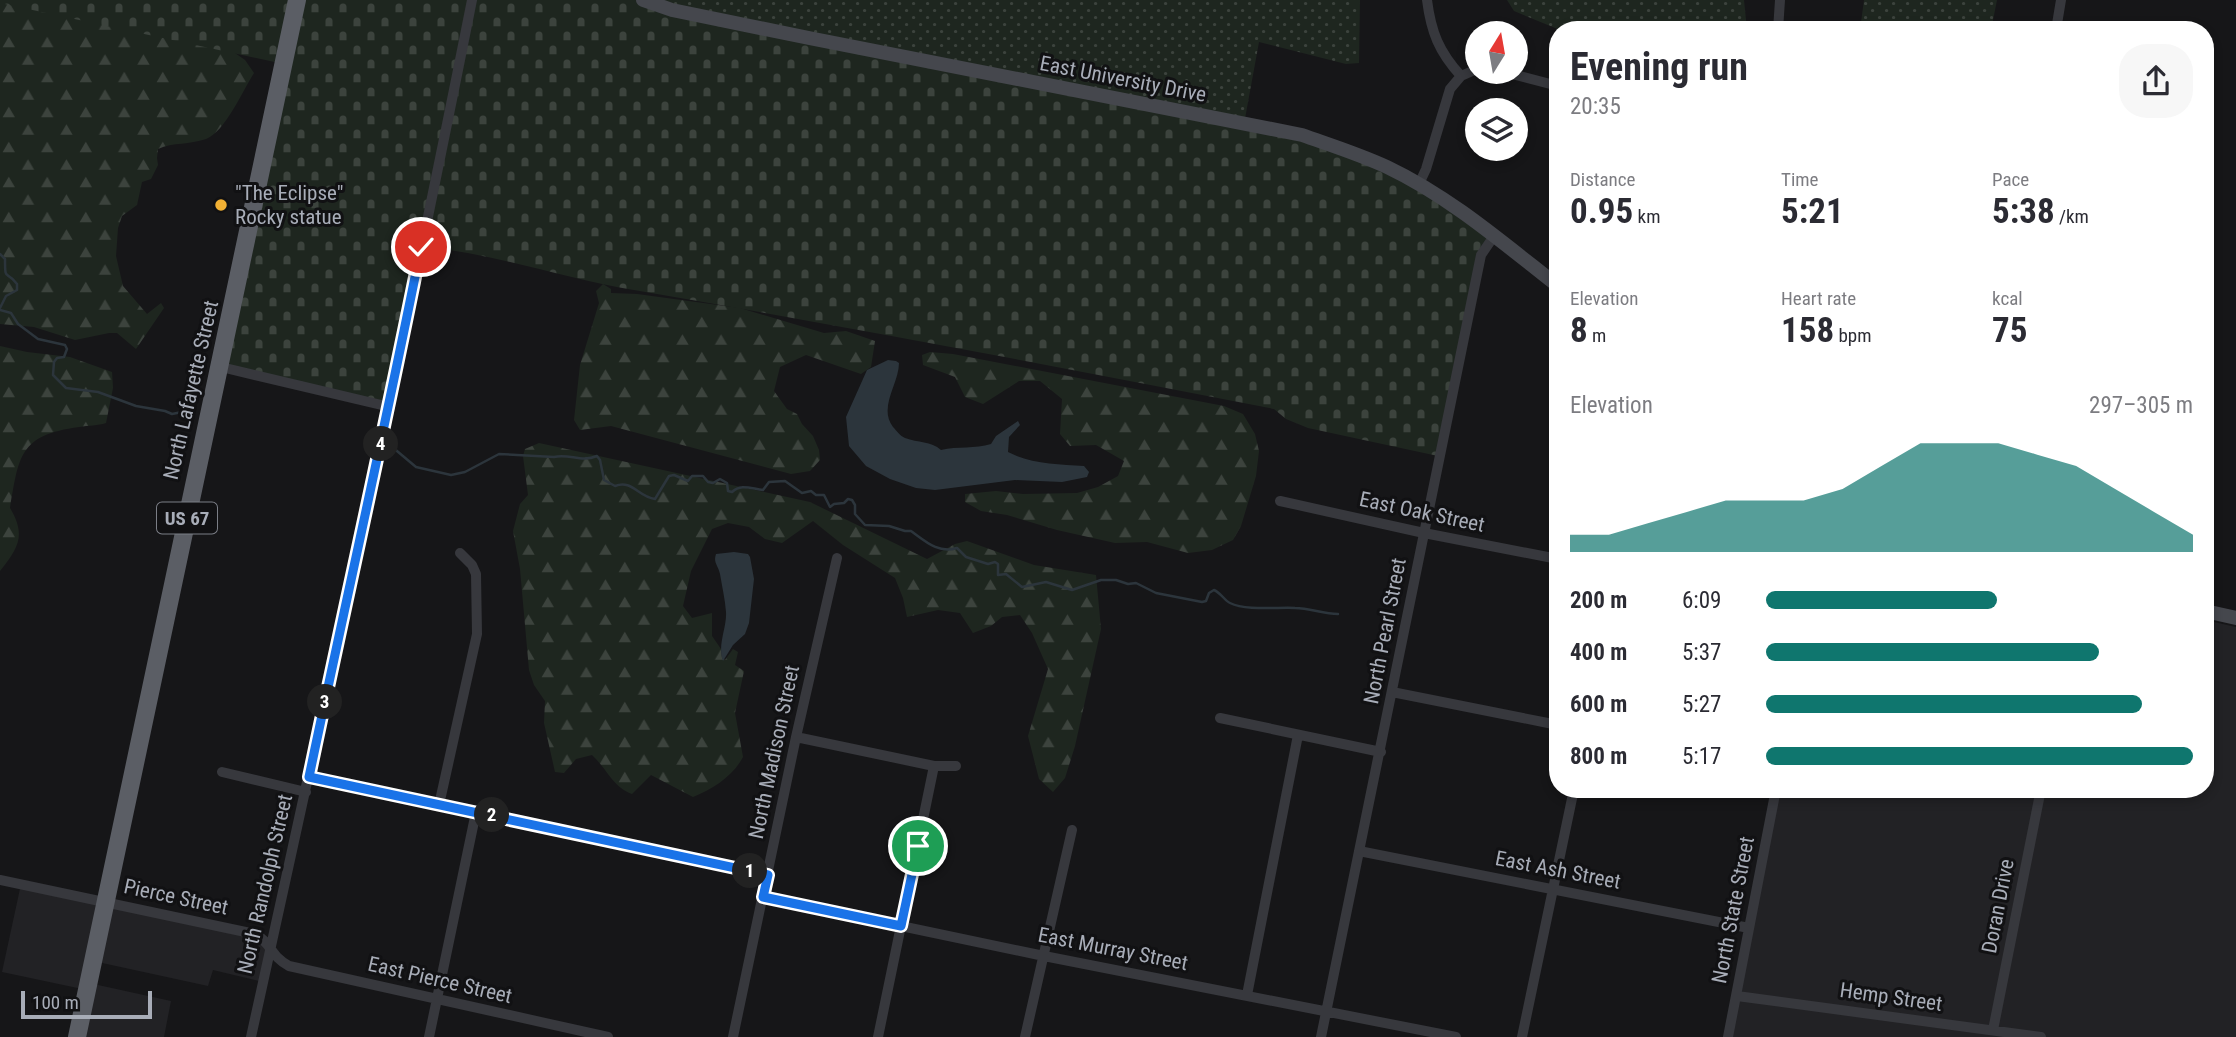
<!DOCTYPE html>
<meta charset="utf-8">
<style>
body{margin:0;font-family:"Roboto Condensed",sans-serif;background:#f7f7f7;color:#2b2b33;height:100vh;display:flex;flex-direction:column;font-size:26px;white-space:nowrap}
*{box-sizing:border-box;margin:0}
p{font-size:23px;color:#7c7c81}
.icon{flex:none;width:38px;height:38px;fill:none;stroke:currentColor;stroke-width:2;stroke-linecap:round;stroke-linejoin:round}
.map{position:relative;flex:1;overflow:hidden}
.side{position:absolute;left:1549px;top:21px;width:665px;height:777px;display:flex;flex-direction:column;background:#fff;border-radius:28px;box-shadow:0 4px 10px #0003}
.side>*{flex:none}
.needle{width:46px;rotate:11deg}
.tools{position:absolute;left:1465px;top:21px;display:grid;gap:14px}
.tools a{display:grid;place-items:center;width:63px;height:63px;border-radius:50%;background:#fff;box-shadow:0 4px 10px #0003;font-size:35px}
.scale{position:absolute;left:21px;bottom:18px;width:131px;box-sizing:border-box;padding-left:7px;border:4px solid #a8adb8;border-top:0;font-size:19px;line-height:24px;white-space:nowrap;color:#a8adb8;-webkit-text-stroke:5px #111113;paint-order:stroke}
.pin{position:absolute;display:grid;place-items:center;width:60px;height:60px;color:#fff;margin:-30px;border:4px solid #fff;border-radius:50%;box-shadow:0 2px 7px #0007}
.km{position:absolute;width:35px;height:35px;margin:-18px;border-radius:50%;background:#222;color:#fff;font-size:19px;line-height:35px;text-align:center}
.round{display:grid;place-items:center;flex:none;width:74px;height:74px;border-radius:28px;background:#f7f7f7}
.head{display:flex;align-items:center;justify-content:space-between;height:119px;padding:0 21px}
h1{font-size:38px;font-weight:700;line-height:52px}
.stats{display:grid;grid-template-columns:repeat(3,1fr);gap:10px;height:119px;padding:7px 21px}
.stats div{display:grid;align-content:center}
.stats b{font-size:35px;font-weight:700}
.stats small{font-size:19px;font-weight:400}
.stats p{font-size:19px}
.chart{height:196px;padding:14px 21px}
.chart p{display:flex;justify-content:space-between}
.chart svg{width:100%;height:126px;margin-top:7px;fill:#0f766e;opacity:.7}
ul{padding:0 21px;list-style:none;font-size:23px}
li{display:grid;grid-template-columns:112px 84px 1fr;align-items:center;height:52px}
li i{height:18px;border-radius:9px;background:#0f766e}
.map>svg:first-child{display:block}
</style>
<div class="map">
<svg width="2236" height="1037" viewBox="0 0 2236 1037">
<defs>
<pattern id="grass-dots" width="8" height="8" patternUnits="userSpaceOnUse" patternTransform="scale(1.75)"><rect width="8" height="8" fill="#1e261f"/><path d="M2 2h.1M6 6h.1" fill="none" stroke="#3c433d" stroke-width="1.8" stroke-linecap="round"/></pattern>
<pattern id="forest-firs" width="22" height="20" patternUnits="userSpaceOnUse" patternTransform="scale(1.75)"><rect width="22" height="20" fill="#1e261f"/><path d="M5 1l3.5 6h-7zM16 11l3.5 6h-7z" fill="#3c433d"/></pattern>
<pattern id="cemetery-stones" width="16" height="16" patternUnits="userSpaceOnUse" patternTransform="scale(1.75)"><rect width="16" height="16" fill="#1e261f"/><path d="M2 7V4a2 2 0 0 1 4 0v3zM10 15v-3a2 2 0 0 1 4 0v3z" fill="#3c433d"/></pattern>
</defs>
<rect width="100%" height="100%" fill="#161618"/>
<path fill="#222225" d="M 2205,620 L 2236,627 L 2236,1037 L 1728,1037 L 1776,789 L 2205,789 Z
M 21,884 L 255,934 L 266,942 L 263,982 L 213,970 L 208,986 L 93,961 L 89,983 L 171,1001 L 164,1037 L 77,1037 L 87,990 L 2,972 Z"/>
<path fill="url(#grass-dots)" d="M 643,0 L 1360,0 L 1359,63 L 1346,64 L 1259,42 L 1244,124 Z
M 1507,0 L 1744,0 L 1747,30 L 1560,30 L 1514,11 Z
M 1864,0 L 1997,0 L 1991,30 L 1860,30 Z"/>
<path fill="url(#forest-firs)" d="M 0,0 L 222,44 L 245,60 L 254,73 C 243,90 225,132 206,139 C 189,145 173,142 158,149 L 157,158 L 158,165 L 151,179 L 142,182 L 137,205 L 122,216 L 118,228 L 116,256 L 123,286 L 147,314 L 161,303 L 164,308 L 136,349 L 117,333 L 109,333 L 75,340 L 34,327 L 0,324 Z
M 603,284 L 611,289 L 611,293 L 637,294 L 740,308 L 824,333 L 846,331 L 875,341 L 871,367 L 861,374 L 806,355 L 780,367 L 774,391 L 787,409 L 797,414 L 802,424 L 813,436 L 819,450 L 820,460 L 810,471 L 791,474 L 611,426 L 580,430 L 574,420 L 580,365 L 599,303 L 596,291 Z
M 0,346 L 27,352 L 70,357 L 112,372 L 113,388 L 106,423 C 97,426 89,425 79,427 C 19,435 19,456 10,508 C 26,535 19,547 0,571 Z
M 930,352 L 953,354 L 1224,406 L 1243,414 L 1255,434 L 1259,451 L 1256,476 L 1241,526 L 1233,540 L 1212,550 L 1188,553 L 1147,542 L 1115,543 L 1057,530 L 1007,515 L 981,511 L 965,502 L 965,494 L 996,491 L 1023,494 L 1077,493 L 1098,487 L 1118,476 L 1124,461 L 1096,445 L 1070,446 L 1060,434 L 1062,399 L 1040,381 L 1019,381 L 983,404 L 965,397 L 955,377 L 923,365 L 922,355 Z
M 539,443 L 810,502 L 927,559 L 955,544 L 967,541 L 1034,565 L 1096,575 L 1101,629 L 1075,746 L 1065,778 L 1053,792 L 1039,779 L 1028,736 L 1048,669 L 1032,633 L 1020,615 L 1002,617 L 991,626 L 973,633 L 960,613 L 938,610 L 907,617 L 903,598 L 895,578 L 843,545 L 813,521 L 782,543 L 765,539 L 749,527 L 728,523 L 712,529 L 691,571 L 683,606 L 692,618 L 712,613 L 712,636 L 721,649 L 722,658 L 725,660 L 733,649 L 738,652 L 735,665 L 744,671 L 735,713 L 743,757 C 733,776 713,789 693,797 L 651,775 L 632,794 C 612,786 608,770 592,755 L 576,759 L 564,773 L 555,772 L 544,723 L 545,701 L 534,685 L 529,670 L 520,569 L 513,531 L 520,504 L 528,495 L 523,456 L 525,449 Z"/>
<path fill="url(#cemetery-stones)" d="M 0,0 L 643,0 L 1352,152 L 1482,226 L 1489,242 L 1438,456 L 1308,428 L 1286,419 L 1274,409 C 1061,367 848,327 634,290 C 563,278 494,253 422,247 L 390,407 L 221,367 L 284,64 L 0,3 Z"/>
<path fill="#2c353c" d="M 888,360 L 896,361 L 899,363 C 899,384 878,407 893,427 C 897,431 900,436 905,438 C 918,443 931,441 941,450 C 958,446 975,449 991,444 L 996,436 L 1018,421 L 1020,425 L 1009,437 L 1008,452 C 1031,464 1058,464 1084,466 L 1089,472 L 1087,477 L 1062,482 L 1015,480 L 935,490 L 916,488 L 890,479 L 866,466 L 849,446 L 846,417 L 867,370 Z
M 734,552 L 748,554 L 750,557 L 754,579 L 749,623 L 745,634 L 733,645 L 723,661 C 717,645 727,628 726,612 C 725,599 722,586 720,574 C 718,565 713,563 716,554 Z"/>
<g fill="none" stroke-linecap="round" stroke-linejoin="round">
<path stroke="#2c353c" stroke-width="2.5" d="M 0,254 L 5,259 C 5,283 6,269 17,284 L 17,290 L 6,296 L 0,308
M 0,310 L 11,313 L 18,324 L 38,339 L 65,345 L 67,349 L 64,357 L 57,358 L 54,362 L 53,375 L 66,388 L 98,392 L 136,406 L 165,411 L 172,414 L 182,412
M 391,446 L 416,467 L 451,475 L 465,472 L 499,454 L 554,457 C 569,453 581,463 597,456 L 600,460 L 604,480 L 615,486 C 632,479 638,497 655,499 L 669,476 L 674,475 L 688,481 L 692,476 L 703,476 L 708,482 L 713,483 L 720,479 L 727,483 L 728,491 L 732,492 C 741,483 752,489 763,490 L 769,482 L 785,481 L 802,493 L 811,491 L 816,495 L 824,495 L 830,507 L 834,504 L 844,503 L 848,499 L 852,500 L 855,505 L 855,514 L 865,525 L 889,526 L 905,531 L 911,531 C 925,541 938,554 957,548 L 966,557 L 988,564 L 995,562 L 998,564 L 998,575 L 1006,574 L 1022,587 L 1046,582 L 1072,590 L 1101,580 L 1116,580 L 1128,584 L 1136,583 L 1156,593 L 1202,602 L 1206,601 L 1209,593 L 1214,590 C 1221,593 1224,600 1230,603 C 1246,611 1278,607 1295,608 C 1310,608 1323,614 1338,614"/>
<path stroke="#37383d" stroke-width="10" d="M 1427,0 C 1431,32 1439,52 1461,76
M 1778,30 L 1780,0
M 2056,30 L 2061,0
M 1504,72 L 1558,86
M 1419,184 L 1426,169 L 1450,89 L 1461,76 L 1477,69
M 221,367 L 390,407
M 1280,501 L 1424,533 L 1558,559
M 1392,692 L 1558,725
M 1220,718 L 1381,752
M 796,737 L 934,766 L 956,766
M 222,772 L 306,792
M 309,777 L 768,875
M 439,805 L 477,634 L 476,574 L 472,565 L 460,553
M 1359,851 L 1749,928
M 0,880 L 255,934 C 271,942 271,957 289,966 L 608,1037
M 763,897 L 1044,956 L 1456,1037
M 1247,995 L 1298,735
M 1737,996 L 2041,1037
M 1993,1030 L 2041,789
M 251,1037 C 327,692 403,347 472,0
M 429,1037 L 476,812
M 733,1037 L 796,737 L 837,558
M 878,1037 L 934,766
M 1025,1037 L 1072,830
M 1321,1037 L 1481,255 L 1494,236
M 1522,1037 L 1574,789
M 1728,1037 L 1776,789"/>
<path stroke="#45474d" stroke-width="14" d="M 643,0 L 672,10 L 809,38 L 1302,135 C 1330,145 1359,154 1387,167 C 1450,197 1503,243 1558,286
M 2205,611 L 2236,618"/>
<path stroke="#5b5e65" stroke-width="18" d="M 77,1037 L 297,0"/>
</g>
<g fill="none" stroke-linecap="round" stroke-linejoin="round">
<g stroke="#fff" stroke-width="14">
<path id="route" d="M 421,247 C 386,424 346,600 309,777 L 768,875 L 763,897 L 901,926 L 918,846"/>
</g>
<use href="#route" stroke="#1a73e8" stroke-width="9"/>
</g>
<circle fill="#f2b134" stroke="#111113" stroke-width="2.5" cx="221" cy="205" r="7"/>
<g text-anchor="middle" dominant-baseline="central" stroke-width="6" stroke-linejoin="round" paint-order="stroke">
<rect fill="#111113" stroke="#7b7e86" stroke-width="2" x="157" y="502.5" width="60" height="31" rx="5"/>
<g font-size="19" font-weight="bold" fill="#a8adb8">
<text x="187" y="518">US 67</text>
</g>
<g font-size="21" fill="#a8adb8" stroke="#111113">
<text transform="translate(1123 79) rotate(11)">East University Drive</text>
<text transform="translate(191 390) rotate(-77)">North Lafayette Street</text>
<text transform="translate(1422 512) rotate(12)">East Oak Street</text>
<text transform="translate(1385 631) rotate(-79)">North Pearl Street</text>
<text transform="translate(774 752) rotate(-78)">North Madison Street</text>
<text transform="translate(1558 870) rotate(11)">East Ash Street</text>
<text transform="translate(265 884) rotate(-77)">North Randolph Street</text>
<text transform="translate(176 897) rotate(12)">Pierce Street</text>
<text transform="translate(1998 906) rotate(-79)">Doran Drive</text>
<text transform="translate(1733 910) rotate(-79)">North State Street</text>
<text transform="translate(1113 949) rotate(11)">East Murray Street</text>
<text transform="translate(440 980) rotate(13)">East Pierce Street</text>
<text transform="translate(1891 997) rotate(8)">Hemp Street</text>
</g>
<g font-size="21" fill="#a8adb8" stroke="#111113" text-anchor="start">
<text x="235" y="193">"The Eclipse"<tspan x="235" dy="24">Rocky statue</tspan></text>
</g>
</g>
</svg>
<div class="tools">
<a><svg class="needle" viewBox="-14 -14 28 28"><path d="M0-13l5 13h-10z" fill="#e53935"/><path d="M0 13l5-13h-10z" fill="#7c7c81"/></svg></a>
<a><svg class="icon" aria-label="layers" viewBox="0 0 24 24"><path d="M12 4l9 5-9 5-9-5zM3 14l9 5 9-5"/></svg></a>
</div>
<div class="scale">100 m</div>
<div class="pin" style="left:918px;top:846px;background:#1e9e55"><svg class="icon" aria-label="arrive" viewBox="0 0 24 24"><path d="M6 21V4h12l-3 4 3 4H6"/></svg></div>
<div class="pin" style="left:421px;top:247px;background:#d93025"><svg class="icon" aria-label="check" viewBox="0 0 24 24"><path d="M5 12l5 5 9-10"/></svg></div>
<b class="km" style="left:750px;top:871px">1</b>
<b class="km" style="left:492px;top:815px">2</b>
<b class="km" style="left:325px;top:702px">3</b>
<b class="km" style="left:381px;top:444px">4</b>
<section class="side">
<div class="head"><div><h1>Evening run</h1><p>20:35</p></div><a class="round"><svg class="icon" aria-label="share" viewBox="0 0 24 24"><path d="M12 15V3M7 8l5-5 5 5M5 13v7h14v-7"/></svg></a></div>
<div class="stats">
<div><p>Distance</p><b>0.95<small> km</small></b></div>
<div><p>Time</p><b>5:21</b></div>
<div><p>Pace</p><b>5:38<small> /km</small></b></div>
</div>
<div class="stats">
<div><p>Elevation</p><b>8<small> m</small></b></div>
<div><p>Heart rate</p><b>158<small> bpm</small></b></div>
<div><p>kcal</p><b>75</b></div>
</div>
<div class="chart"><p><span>Elevation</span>297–305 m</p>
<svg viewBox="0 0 160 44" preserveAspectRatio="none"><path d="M0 44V38L10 38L20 34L30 30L40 26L50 26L60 26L70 22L80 14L90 6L100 6L110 6L120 10L130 14L140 22L150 30L160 38V44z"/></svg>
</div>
<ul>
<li><b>200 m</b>6:09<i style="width:54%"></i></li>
<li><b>400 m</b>5:37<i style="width:78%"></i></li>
<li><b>600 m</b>5:27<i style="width:88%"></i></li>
<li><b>800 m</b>5:17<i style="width:100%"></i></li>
</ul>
</section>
</div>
